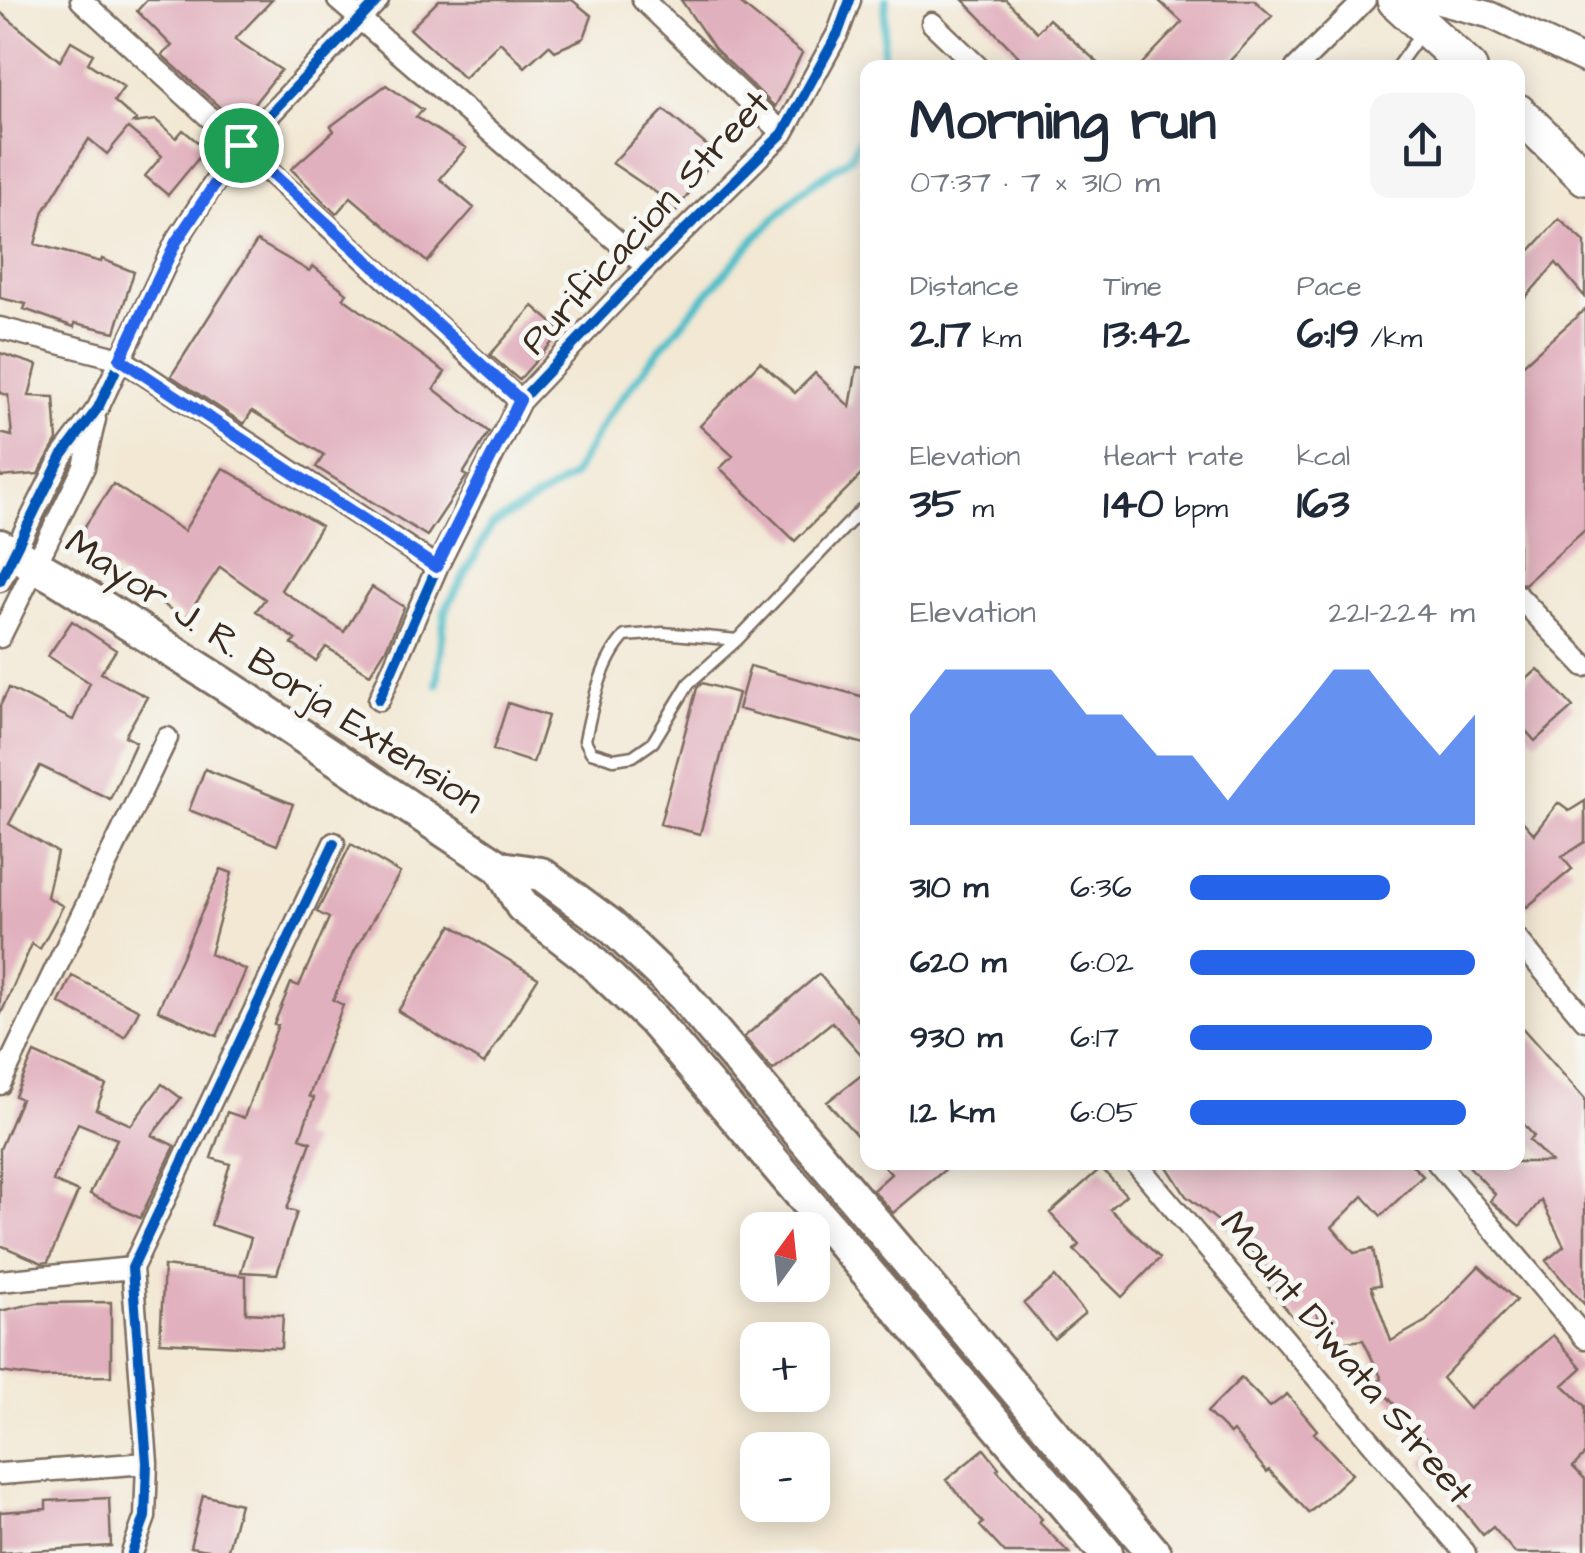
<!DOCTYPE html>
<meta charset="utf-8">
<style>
body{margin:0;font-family:"Architects Daughter",sans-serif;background:#f6f6f7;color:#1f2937;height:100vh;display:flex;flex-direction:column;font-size:38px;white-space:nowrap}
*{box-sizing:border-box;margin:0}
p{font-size:32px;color:#747a83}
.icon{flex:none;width:55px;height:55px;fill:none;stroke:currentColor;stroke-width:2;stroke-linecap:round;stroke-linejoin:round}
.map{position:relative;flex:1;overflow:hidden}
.details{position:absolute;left:860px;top:60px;width:665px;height:1110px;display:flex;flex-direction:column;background:#fff;border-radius:20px;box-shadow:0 5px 25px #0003}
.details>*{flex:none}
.needle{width:65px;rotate:15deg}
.buttons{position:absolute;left:740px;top:1212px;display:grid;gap:20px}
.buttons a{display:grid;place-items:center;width:90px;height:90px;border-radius:20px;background:#fff;box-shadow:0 5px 25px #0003;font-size:50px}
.pin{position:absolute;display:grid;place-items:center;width:85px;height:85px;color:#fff;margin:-42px;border:5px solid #fff;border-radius:50%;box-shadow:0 2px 10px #0007}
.round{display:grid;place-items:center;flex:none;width:105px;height:105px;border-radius:20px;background:#f6f6f7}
.head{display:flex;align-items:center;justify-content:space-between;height:170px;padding:0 50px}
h1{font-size:55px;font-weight:800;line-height:75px}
.figures{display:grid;grid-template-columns:repeat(3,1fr);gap:15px;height:170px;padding:10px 50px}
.figures div{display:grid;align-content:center}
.figures b{font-size:42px;font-weight:800}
.figures small{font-size:28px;font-weight:400}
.figures p{font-size:28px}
.chart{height:280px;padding:20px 50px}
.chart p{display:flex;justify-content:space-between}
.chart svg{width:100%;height:180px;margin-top:10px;fill:#2563eb;opacity:.7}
ul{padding:0 50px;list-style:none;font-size:32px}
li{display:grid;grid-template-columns:160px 120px 1fr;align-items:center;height:75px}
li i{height:25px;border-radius:12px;background:#2563eb}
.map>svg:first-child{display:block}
</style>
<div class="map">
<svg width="1585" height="1553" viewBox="0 0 1585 1553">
<rect width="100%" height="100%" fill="#f6f6f2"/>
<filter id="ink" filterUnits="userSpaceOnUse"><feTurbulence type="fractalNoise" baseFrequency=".01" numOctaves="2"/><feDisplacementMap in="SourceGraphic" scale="20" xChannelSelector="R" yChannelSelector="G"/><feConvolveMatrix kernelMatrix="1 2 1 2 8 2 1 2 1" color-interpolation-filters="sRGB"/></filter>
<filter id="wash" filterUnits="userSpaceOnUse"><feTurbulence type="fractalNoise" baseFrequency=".0048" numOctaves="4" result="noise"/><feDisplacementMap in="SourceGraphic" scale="40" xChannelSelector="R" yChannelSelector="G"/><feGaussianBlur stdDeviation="2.25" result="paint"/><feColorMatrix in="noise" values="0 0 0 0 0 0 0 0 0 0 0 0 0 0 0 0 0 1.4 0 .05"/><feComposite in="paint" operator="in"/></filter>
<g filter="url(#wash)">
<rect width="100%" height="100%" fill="#f2e8d4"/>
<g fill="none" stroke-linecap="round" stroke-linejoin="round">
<path stroke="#51bec8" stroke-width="8" d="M 882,68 L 886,0
M 437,684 L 445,611 L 491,526 L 572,477 L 607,417 L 665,343 L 754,239 L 802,191 L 851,157 L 868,120"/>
</g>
<g id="blocks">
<path fill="#e1b0be" d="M 147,0 L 272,0 L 235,39 L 281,70 L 238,124 L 162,55 L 172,46 L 137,11 Z
M 439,0 L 572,0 L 592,16 L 584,38 L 555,51 L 549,45 L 525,67 L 500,42 L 464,78 L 410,29 Z
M 681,0 L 736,0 L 802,53 L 775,107 L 715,49 Z
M 963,0 L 1006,0 L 1037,32 L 1049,19 L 1104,68 L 1030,68 Z
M 1158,0 L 1254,0 L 1272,16 L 1223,68 L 1138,68 L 1182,22 Z
M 0,12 L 60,61 L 71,41 L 93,54 L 88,63 L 124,87 L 114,101 L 136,120 L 133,123 L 156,120 L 176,138 L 183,130 L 206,149 L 168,195 L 145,176 L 162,156 L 128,128 L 107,154 L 89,139 L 44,211 L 35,244 L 101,262 L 102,259 L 134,272 L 115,332 L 75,323 L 74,327 L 24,309 L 26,304 L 0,298 Z
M 386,85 L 423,110 L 416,117 L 466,148 L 440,179 L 474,208 L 427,262 L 351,197 L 336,214 L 291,169 L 334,131 L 331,126 Z
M 664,110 L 717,154 L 675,213 L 658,194 L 612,163 Z
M 1559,219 L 1585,242 L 1585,297 L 1556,263 L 1518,306 L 1518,264 Z
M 257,241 L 309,271 L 313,266 L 347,293 L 343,298 L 445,372 L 434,389 L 489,432 L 463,474 L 467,476 L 427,536 L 316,467 L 324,455 L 252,411 L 244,424 L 171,376 Z
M 533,306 L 562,331 L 519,380 L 490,355 Z
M 1585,309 L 1585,530 L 1525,584 L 1518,583 L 1518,369 Z
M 0,353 L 37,365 L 29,396 L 54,397 L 57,440 L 38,474 L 0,477 L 0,433 L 12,436 L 8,395 L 0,393 Z
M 760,362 L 795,393 L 815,373 L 850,407 L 857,367 L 868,368 L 868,468 L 795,541 L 720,468 L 733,456 L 700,426 Z
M 223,468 L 321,526 L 281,590 L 344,632 L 372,587 L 404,607 L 387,647 L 370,674 L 326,647 L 316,661 L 292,644 L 296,640 L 256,611 L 265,599 L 220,567 L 185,619 L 73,544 L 113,484 L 184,531 Z
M 72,621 L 116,650 L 101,673 L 147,697 L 125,736 L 136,742 L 110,799 L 40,766 L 9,824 L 57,852 L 47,897 L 63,906 L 40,949 L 32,944 L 0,1016 L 0,706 L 9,688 L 73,720 L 90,683 L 48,656 Z
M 750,666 L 868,698 L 868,745 L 738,709 Z
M 1538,669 L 1573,707 L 1535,741 L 1518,722 L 1518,687 Z
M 702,683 L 738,693 L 700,834 L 660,824 L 697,688 Z
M 508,703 L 548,716 L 533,763 L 493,750 Z
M 205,769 L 293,804 L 277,845 L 189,810 Z
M 1585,801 L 1585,842 L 1562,857 L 1572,869 L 1527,907 L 1518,896 L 1518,816 L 1534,834 L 1558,803 L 1569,811 Z
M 351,844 L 400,873 L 355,950 L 333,1000 L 343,1005 L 309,1096 L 314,1098 L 300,1138 L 311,1142 L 287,1209 L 297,1212 L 277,1274 L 241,1272 L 251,1238 L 211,1225 L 230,1164 L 211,1158 L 227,1112 L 244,1118 L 278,1025 L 274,1024 L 291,983 L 299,986 L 329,918 L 317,912 Z
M 221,869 L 232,873 L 210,954 L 246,970 L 217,1036 L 158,1010 Z
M 452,925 L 538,978 L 484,1064 L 398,1011 Z
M 819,974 L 868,1032 L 868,1062 L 832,1022 L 773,1070 L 744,1037 Z
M 72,976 L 139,1010 L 125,1037 L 59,1003 Z
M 1518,1023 L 1585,1099 L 1585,1305 L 1546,1261 L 1564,1246 L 1541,1200 L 1520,1226 L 1490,1201 L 1495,1194 L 1465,1162 L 1551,1162 L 1529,1140 L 1534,1136 L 1518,1118 Z
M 34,1053 L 106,1085 L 96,1109 L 131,1125 L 162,1084 L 181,1098 L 152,1135 L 175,1146 L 140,1218 L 90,1194 L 117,1139 L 78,1123 L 53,1181 L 78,1192 L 48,1262 L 42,1263 L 0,1245 L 0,1149 L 21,1099 L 15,1096 Z
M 868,1070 L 868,1148 L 827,1102 Z
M 880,1162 L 954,1162 L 893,1213 L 873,1190 L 891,1174 Z
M 1164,1162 L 1409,1162 L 1423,1176 L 1381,1216 L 1363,1196 L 1332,1227 L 1354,1253 L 1373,1249 L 1380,1285 L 1371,1286 L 1391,1341 L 1426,1321 L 1479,1266 L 1516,1300 L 1442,1378 L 1469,1409 L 1553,1335 L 1582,1368 L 1563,1385 L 1585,1406 L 1585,1454 L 1573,1467 L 1585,1479 L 1585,1553 L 1515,1553 L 1493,1527 L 1483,1535 L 1457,1503 L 1462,1500 L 1422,1462 L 1435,1449 L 1375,1383 L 1382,1379 L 1363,1340 L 1321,1345 L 1316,1307 L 1297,1322 L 1245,1258 L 1255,1250 L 1186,1196 Z
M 1101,1168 L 1126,1195 L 1110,1209 L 1160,1258 L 1122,1297 L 1074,1250 L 1079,1245 L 1050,1213 Z
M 164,1266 L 246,1276 L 246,1313 L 283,1315 L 281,1348 L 160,1342 Z
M 1055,1277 L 1085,1313 L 1054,1339 L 1024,1303 Z
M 111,1302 L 111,1376 L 38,1377 L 0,1372 L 0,1311 L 37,1303 Z
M 1241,1378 L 1270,1407 L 1287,1394 L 1317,1430 L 1314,1433 L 1352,1474 L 1309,1513 L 1269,1470 L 1267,1472 L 1233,1431 L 1230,1434 L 1207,1412 Z
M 984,1449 L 999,1468 L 997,1470 L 1042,1519 L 1039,1522 L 1069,1553 L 1005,1553 L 980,1526 L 983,1523 L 946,1480 Z
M 203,1495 L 240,1504 L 227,1553 L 190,1547 Z
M 109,1498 L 111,1546 L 0,1553 L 0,1512 L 46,1509 L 46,1501 Z"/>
</g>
</g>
<g filter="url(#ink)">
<use href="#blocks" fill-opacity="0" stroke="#7b6c5e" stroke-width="2.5"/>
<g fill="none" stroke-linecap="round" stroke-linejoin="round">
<g stroke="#7b6c5e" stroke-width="15">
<path id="service" d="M 1396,68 L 1422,32
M 737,640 L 663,633 L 625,636 C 601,661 592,706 585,740 L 591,752 L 614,759 L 633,756 L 653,742 L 689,683 L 737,640 L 868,503"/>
</g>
<g stroke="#7b6c5e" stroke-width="25">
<path id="minor" d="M 81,0 L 520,401
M 338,0 L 647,267
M 643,0 L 783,133
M 932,23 L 979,68
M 1296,68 L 1365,0
M 0,328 L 121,359 L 437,567
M 0,581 L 62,456 L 98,408 L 176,242 L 213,185 L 241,145 L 378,0
M 1518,596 L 1585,666
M 0,637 L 84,467 L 95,419
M 379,700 L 437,567 L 520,401 L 647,267 L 783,133 L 838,33 L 850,0
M 1518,940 L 1585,1020
M 0,1084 L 167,738
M 1135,1162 L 1465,1553
M 1437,1162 L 1585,1338
M 0,1281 L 132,1268
M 0,1474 L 147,1463
M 132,1553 L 145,1517 L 147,1463 L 132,1268 L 334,843"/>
</g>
<g stroke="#7b6c5e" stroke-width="30">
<path id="tertiary" d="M 1433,0 L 1490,15 L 1585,60"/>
</g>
<g stroke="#7b6c5e" stroke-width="38">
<path id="primary" d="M 0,546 L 57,578 L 230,688 L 501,868 L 522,906 L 585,955 L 653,1020 L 1106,1553
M 501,868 L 541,874 L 610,925 L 683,995 L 1154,1553"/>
</g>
<g stroke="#7b6c5e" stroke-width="40">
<path id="trunk" d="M 1395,0 L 1469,68
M 1518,112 L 1585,177"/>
</g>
<use href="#service" stroke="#fff" stroke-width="10"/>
<use href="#minor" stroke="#fff" stroke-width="20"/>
<use href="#tertiary" stroke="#fff" stroke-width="25"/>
<use href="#primary" stroke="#fff" stroke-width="32"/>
<use href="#trunk" stroke="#fff" stroke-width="35"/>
<g stroke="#f6f6f2" stroke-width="16">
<path id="cycleway" d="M 0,581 L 62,456 L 98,408 L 176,242 L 213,185 L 241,145 L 378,0
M 379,700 L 437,567 L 520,401 L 647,267 L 783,133 L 838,33 L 850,0
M 132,1553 L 145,1517 L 147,1463 L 132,1268 L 334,843"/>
</g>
<use href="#cycleway" stroke="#0057b8" stroke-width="10"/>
</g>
</g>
<g fill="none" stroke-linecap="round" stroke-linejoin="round" filter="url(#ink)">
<g stroke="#fff" stroke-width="20">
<path id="route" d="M 241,145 L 520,400 L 436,567 L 120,359 L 176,242 Z"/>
</g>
<use href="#route" stroke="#2563eb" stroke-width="12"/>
</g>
<g text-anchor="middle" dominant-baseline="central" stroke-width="10" stroke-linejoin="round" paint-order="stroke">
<g font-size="38" fill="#3b2a1e" stroke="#f6f6f2">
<text transform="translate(646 223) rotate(-47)">Purificacion Street</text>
<text transform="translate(274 672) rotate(33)">Mayor J. R. Borja Extension</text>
<text transform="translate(1346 1358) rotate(50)">Mount Diwata Street</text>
</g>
</g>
</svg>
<div class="buttons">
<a><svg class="needle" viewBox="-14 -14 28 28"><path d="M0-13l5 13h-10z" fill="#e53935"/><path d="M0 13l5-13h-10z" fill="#747a83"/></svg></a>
<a>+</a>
<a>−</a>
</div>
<div class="pin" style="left:241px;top:145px;background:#1e9e55"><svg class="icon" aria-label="arrive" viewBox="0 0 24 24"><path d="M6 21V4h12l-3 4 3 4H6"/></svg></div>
<section class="details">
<div class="head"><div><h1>Morning run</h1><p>07:37 · 7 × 310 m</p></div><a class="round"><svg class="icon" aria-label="share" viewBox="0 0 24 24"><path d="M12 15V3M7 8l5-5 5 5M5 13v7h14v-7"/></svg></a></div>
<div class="figures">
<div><p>Distance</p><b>2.17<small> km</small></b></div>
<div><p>Time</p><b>13:42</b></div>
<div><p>Pace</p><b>6:19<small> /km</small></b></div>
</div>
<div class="figures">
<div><p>Elevation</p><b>35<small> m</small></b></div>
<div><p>Heart rate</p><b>140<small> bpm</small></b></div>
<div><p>kcal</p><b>163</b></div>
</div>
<div class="chart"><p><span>Elevation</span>221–224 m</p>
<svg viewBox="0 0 160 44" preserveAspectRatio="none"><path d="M0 44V17L10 6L20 6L30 6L40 6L50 17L60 17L70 27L80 27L90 38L100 27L110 17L120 6L130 6L140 17L150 27L160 17V44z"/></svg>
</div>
<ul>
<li><b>310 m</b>6:36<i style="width:70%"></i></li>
<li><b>620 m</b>6:02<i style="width:100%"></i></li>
<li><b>930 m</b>6:17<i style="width:85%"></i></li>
<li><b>1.2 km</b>6:05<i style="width:97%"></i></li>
</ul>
</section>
</div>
